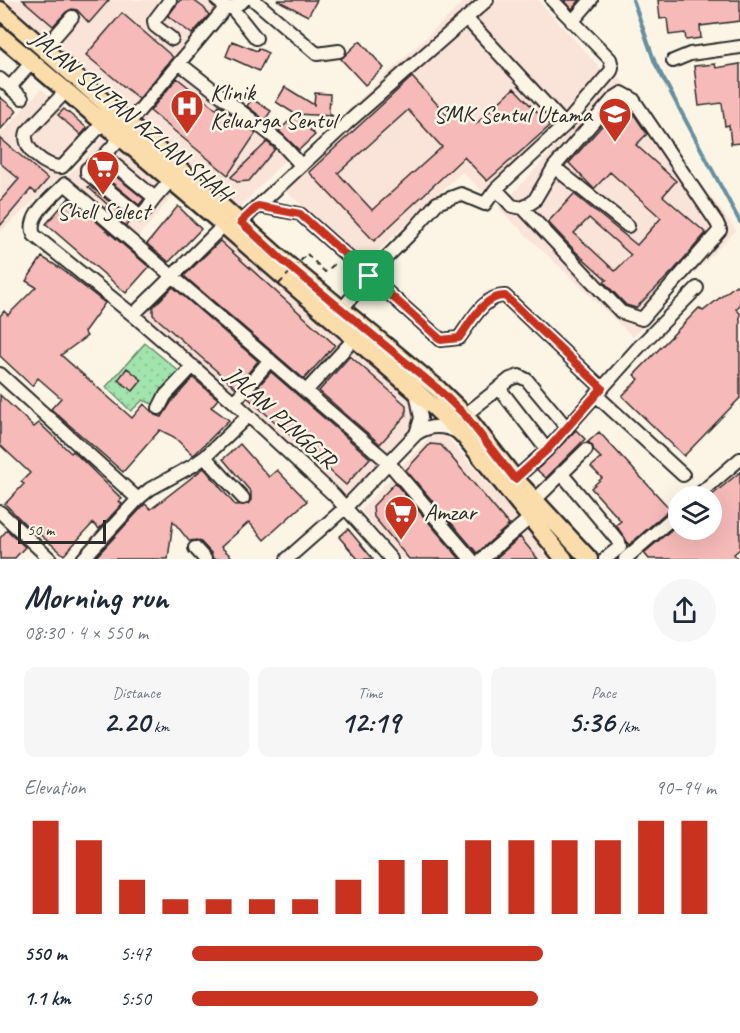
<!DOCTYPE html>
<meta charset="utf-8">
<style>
body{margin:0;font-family:Caveat,sans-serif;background:#f6f6f7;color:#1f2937;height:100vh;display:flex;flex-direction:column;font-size:22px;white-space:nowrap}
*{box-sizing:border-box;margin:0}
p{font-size:20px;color:#747a83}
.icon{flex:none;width:33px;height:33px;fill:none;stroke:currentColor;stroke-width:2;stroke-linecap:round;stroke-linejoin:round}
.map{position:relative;height:559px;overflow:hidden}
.drawer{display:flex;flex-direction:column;background:#fff;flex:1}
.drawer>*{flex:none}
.controls{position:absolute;left:668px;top:486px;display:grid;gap:12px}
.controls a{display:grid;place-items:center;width:54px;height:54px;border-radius:50%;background:#fff;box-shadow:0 6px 24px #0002;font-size:30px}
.scale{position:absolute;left:18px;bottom:15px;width:88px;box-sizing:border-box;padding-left:6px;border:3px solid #2b2b2b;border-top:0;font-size:16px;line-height:21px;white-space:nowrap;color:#2b2b2b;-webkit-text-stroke:4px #fcf5e5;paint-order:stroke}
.pin{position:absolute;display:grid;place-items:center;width:51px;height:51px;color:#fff;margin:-26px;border-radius:12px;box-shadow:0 3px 9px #0006}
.round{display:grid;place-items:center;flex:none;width:63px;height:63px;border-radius:32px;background:#f6f6f7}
.headline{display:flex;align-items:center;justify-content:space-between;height:102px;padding:0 24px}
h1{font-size:33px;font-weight:600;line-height:45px}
.metrics{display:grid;grid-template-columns:repeat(3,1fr);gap:9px;height:102px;padding:6px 24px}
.metrics div{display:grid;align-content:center;border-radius:12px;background:#f6f6f7;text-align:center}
.metrics b{font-size:30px;font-weight:600}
.metrics small{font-size:16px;font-weight:400}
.metrics p{font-size:16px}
.chart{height:168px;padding:12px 24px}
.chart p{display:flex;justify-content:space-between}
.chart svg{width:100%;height:108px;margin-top:6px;stroke:#c8321e;stroke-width:6}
ul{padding:0 24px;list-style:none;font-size:20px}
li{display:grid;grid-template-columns:96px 72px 1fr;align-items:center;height:45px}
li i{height:15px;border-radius:8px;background:#c8321e}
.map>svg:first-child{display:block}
</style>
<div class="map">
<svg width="740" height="559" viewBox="0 0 740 559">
<defs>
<pattern id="grass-dots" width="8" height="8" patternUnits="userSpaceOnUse" patternTransform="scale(1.5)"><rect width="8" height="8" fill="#a2e4ad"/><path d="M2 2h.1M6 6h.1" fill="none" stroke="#8cc495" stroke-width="1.8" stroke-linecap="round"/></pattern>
</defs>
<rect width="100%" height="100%" fill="#fcf5e5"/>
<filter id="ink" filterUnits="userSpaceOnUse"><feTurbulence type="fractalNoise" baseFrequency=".0167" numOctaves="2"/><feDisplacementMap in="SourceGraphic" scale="12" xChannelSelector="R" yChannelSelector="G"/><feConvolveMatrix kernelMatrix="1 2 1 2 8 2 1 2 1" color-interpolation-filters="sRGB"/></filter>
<g filter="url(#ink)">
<path fill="#fae3d8" d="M 9,0 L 210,0 L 221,9 L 175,64 L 289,156 L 239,208 L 7,1 Z
M 466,0 L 538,0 L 604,72 L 484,193 L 462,172 L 366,262 L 273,180 Z
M 619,77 L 736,230 L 633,337 L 499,209 Z
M 41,89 L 101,139 L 0,232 L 0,135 Z
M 103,138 L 174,195 L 135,240 L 65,179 Z
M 222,234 L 414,400 L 417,413 L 411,432 L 346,500 L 141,314 Z
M 432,434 L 445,435 L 553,559 L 402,559 L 361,510 Z"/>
<path fill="url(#grass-dots)" stroke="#66886c" stroke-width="1.5" d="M 145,343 L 181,373 L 153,404 L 143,400 L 131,411 L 106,387 Z"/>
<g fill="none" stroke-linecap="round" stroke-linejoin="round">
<path stroke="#6690a1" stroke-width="4" d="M 633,0 L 655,63 L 740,222"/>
</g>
<path fill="#f6bab8" stroke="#2b2b2b" stroke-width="1.5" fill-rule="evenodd" d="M 23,0 L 109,0 L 89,23 L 77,10 L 72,9 L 66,12 L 53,26 Z
M 180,0 L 193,0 L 204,8 L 209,15 L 192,34 L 168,16 Z
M 277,0 L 317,0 L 308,16 Z
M 564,0 L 580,0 L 572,9 Z
M 658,0 L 740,0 L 740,21 L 700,26 L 701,38 L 686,40 L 685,33 L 669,35 L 667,18 L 660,19 Z
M 122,13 L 173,57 L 139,99 L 86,55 Z
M 232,41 L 257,51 L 258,48 L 268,53 L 259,71 L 226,56 Z
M 360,41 L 384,68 L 365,85 L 341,59 Z
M 715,64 L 716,68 L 740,64 L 740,143 L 731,144 L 729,125 L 725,126 L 722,103 L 699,106 L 694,66 Z
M 412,77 L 449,117 L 460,107 L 476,124 L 514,88 L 550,126 L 487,181 L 464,157 L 374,241 L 309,172 ZM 408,110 L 442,147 L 372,210 L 338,173 Z
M 177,78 L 216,109 L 219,105 L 256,133 L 228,175 L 150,111 Z
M 285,87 L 314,105 L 315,93 L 330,94 L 329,114 L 333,116 L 295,114 L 276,102 Z
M 0,97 L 17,111 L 0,130 Z
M 252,99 L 271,111 L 265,120 L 247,106 Z
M 622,103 L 633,113 L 647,134 L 636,145 L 676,181 L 663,196 L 706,233 L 674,270 L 636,308 L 626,305 L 604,282 L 607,280 L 576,252 L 548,222 L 574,194 L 637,245 L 661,218 L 610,172 L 594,189 L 569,163 ZM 589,218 L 631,255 L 615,271 L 574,233 Z
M 64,109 L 87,128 L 81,135 L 58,115 Z
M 295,115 L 315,135 L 299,150 L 279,131 Z
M 0,138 L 48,179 L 36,193 L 31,189 L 0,226 L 0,201 L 19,179 L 0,163 Z
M 267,142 L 275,149 L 249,181 L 237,182 L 231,177 Z
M 104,167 L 144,199 L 139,205 L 98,171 Z
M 90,186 L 131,219 L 126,226 L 105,208 L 108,205 L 88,187 Z
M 69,198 L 149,267 L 126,293 L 46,224 Z
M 178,206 L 201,229 L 169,262 L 147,244 Z
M 220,241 L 335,345 L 304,379 L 184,276 Z
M 42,257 L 60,268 L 105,303 L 84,332 L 87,336 L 61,355 L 132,418 L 144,404 L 155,415 L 162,417 L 172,401 L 193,378 L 218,399 L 211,407 L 229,420 L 196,453 L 193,455 L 174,437 L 160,430 L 123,472 L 51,409 L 61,398 L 38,378 L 32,386 L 0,356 L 0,316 L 4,311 L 8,315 L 36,287 L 26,281 Z
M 736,285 L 740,289 L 740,305 L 736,309 L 740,313 L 740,398 L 684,456 L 622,396 L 639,379 L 634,375 L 699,308 L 703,311 Z
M 173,287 L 258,361 L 236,388 L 153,315 L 153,307 Z
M 350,356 L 406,405 L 406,415 L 380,444 L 319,391 Z
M 127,368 L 142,380 L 133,391 L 118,380 Z
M 271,372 L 370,458 L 346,485 L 248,398 Z
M 0,395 L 34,427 L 39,423 L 71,453 L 73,451 L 122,499 L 119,501 L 122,504 L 99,529 L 93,523 L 64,555 L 38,533 L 36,535 L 5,504 L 24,484 L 21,482 L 30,473 L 0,445 Z
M 576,430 L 585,439 L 546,478 L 537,470 Z
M 599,432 L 670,509 L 629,545 L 616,525 L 621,521 L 591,488 L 602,478 L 591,467 L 601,458 L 594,451 L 592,445 L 588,442 Z
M 240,444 L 269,477 L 277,470 L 307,501 L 264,540 L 249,522 L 221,547 L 234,559 L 213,559 L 211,553 L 201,542 L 197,540 L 189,541 L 173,521 L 168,559 L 94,559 L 145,504 L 151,509 L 204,468 L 235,505 L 248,504 L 251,500 L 251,492 L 223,459 Z
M 430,444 L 441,445 L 509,525 L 477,553 L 406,470 Z
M 740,472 L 740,549 L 734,554 L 738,559 L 649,559 L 644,553 L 678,524 L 678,530 L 711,530 L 711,496 Z
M 395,483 L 460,559 L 409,559 L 374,517 L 373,506 Z
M 348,529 L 373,559 L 358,559 L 339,537 Z
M 7,530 L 25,547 L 14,559 L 0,559 L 0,538 Z
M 520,537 L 538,559 L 495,559 Z"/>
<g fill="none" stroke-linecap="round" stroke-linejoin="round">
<g stroke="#2b2b2b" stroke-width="16">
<path id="minor" d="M 170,0 L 154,21 L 155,26 L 172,39
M 217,0 L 226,7 L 232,8 L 244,0
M 254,0 L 317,54 L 339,51
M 232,8 L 256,38
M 466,18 L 565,125
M 572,22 L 591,0
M 44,49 L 72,17
M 673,61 L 690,54 L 740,47
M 179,63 L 280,142 L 301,165
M 0,79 L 22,98
M 10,87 L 32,62
M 66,91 L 27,132 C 21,148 46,168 62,167 L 103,123
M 622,93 L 633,99 L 717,223 L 720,230 L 642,319 L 621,312 L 523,208 L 534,201 L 554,167 L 614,98 Z
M 128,124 L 226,7
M 120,138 L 104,156 L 87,169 L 87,173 L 139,215 L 142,215 L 155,198
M 104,156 L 155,198 L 170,181
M 554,167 L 628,226
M 496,189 L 512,206 L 523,208
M 258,206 L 300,214 L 441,340 L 459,338 C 471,322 484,295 505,296 L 602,388
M 241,222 L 346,124 L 487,0
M 342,309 L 375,269 L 411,233 L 437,203 L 461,194 L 485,204 L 496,189 L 565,125 L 611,71 L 612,67 L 610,59 L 552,0
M 133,315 L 224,225
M 0,374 L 138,499
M 306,391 L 355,338
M 596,395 L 683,475
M 234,402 L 270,360
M 159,408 L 165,396 L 193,366
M 465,415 L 499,388
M 416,434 L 421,418 L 416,392
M 547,450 L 499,388 L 510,379 L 519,376 L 527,380 L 567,428
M 205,457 L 243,498
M 561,473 L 619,542 L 620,547 L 605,559
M 515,479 L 547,450 L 638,348 L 697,288
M 697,496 L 740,459
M 535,500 L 586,450
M 0,512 L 50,559
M 195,548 L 205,559
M 83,559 L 138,499 L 150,489 L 192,466 L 205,457 L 248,416
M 287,559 L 346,507 L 416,434 C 429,425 443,425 457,432
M 391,559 L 334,495 L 234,402 L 133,315 L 34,235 C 26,215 53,197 65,184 L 388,462 L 471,559
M 482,559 L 531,517
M 625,559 L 678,513"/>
</g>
<g stroke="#2b2b2b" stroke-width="21">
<path id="major" d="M 0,10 L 282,260 L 437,388 L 465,415 L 515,479 L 589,559
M 0,35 L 224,225 L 435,408 L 464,436 L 564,559"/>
</g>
<path stroke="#2b2b2b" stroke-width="2" stroke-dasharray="6 4.5" stroke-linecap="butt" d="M 307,254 L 325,272 L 336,263"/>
<use href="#minor" stroke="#fcf5e5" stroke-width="12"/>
<use href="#major" stroke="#fbddab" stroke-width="16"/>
<path stroke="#2b2b2b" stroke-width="2" stroke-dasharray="6 4.5" stroke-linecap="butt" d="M 279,284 L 307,254"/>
</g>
</g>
<g fill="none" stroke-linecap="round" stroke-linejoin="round" filter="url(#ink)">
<g stroke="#fff" stroke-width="12">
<path id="route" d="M 258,206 L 300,214 L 441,340 L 459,338 C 471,322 484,295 505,296 L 602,388 L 547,450 L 515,479 L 465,415 L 437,388 L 282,260 L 241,222 Z"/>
</g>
<use href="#route" stroke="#c8321e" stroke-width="8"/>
</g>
<defs>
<g id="hospital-pin" transform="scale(1.725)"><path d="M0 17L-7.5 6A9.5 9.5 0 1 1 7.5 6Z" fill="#c8321e" stroke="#fcf5e5"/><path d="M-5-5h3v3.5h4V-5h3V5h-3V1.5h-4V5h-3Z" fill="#fff"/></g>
<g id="school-pin" transform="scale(1.725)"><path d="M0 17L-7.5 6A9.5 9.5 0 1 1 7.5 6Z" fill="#c8321e" stroke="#fcf5e5"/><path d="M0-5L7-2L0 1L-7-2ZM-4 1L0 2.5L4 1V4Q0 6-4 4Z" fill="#fff"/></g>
<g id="supermarket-pin" transform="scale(1.725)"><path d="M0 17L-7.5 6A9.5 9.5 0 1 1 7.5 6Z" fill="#c8321e" stroke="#fcf5e5"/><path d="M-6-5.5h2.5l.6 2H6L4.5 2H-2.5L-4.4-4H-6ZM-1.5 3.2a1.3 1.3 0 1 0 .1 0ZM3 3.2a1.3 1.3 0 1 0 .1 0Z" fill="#fff"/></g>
</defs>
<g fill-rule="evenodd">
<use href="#hospital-pin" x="187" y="106"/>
<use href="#school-pin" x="615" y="114"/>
<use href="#supermarket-pin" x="103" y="167"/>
<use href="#supermarket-pin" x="401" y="512"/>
</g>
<g text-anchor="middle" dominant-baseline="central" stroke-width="5" stroke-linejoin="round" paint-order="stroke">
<g font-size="24" fill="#2b2b2b" stroke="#fcf5e5" text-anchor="start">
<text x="210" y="92">Klinik<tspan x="210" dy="28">Keluarga Sentul</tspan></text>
<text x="592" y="114" text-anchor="end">SMK Sentul Utama</text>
<text x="103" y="211" text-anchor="middle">Shell Select</text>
<text x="424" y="512">Amzar</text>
</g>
<g font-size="24" fill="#2b2b2b" stroke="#fcf5e5">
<text transform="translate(131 115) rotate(40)">JALAN SULTAN AZLAN SHAH</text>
<text transform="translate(281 417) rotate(42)">JALAN PINGGIR</text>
</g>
</g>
</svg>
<div class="controls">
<a><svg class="icon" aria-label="layers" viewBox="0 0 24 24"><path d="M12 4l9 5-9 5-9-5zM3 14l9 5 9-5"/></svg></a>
</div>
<div class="scale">50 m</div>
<div class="pin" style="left:369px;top:276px;background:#1e9e55"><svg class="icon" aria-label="arrive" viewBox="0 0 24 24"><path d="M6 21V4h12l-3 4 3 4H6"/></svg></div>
</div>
<section class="drawer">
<div class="headline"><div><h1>Morning run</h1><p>08:30 · 4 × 550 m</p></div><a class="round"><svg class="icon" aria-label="share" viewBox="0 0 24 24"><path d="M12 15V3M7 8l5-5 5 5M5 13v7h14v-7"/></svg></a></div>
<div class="metrics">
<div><p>Distance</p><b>2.20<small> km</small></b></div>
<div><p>Time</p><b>12:19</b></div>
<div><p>Pace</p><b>5:36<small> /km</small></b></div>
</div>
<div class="chart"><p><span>Elevation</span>90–94 m</p>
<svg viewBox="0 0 160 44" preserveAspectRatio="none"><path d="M5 44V6M15 44V14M25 44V30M35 44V38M45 44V38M55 44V38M65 44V38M75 44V30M85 44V22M95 44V22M105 44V14M115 44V14M125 44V14M135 44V14M145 44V6M155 44V6"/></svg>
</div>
<ul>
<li><b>550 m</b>5:47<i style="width:67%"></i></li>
<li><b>1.1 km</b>5:50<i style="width:66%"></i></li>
</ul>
</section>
